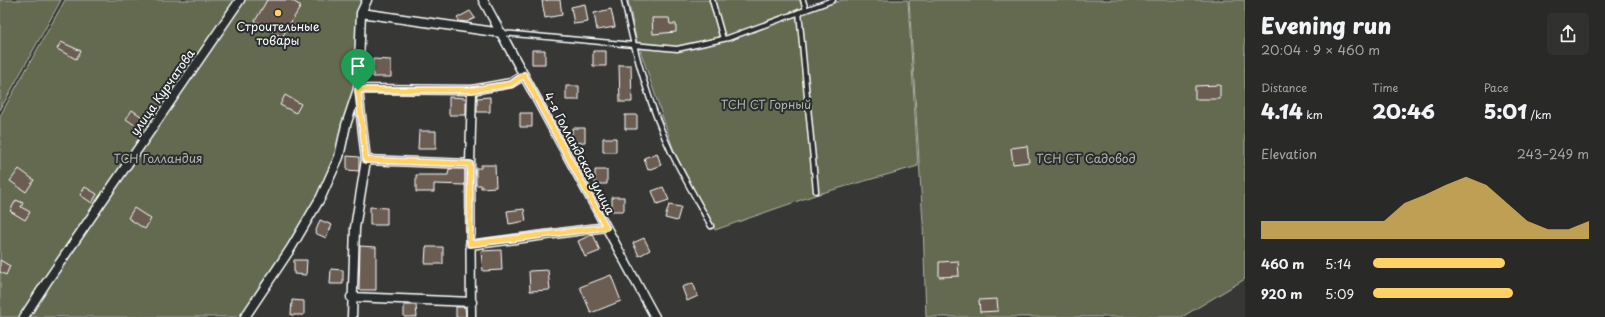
<!DOCTYPE html>
<meta charset="utf-8">
<style>
body{margin:0;font-family:"Playpen Sans",sans-serif;background:#313130;color:#f1f3f6;height:100vh;display:flex;flex-direction:column;font-size:15px;white-space:nowrap}
*{box-sizing:border-box;margin:0}
p{font-size:13px;color:#a5a6a8}
.icon{flex:none;width:22px;height:22px;fill:none;stroke:currentColor;stroke-width:2;stroke-linecap:round;stroke-linejoin:round}
.map{position:relative;flex:1;overflow:hidden}
.sheet{display:flex;flex-direction:column;background:#292928;width:360px}
.sheet>*{flex:none}
.pin{position:absolute;display:grid;place-items:center;width:34px;height:34px;color:#fff;margin:-41px -17px;border-radius:50% 50% 50% 0;rotate:-45deg;box-shadow:0 0 4px #0007}
.pin .icon{rotate:45deg}
.round{display:grid;place-items:center;flex:none;width:42px;height:42px;border-radius:6px;background:#313130}
.headline{display:flex;align-items:center;justify-content:space-between;height:68px;padding:0 16px}
h1{font-size:22px;font-weight:800;line-height:30px}
.stats{display:grid;grid-template-columns:repeat(3,1fr);gap:6px;height:68px;padding:4px 16px}
.stats div{display:grid;align-content:center}
.stats b{font-size:20px;font-weight:800}
.stats small{font-size:11px;font-weight:400}
.stats p{font-size:11px}
.chart{height:112px;padding:8px 16px}
.chart p{display:flex;justify-content:space-between}
.chart svg{width:100%;height:72px;margin-top:4px;fill:#ffd166;opacity:.7}
ul{padding:0 16px;list-style:none;font-size:13px}
li{display:grid;grid-template-columns:64px 48px 1fr;align-items:center;height:30px}
li i{height:10px;border-radius:5px;background:#ffd166}
main{display:flex;flex:1;min-height:0}
.map>svg:first-child{display:block}
</style>
<main>
<div class="map">
<svg width="1245" height="317" viewBox="0 0 1245 317">
<rect width="100%" height="100%" fill="#373735"/>
<filter id="ink" filterUnits="userSpaceOnUse"><feTurbulence type="fractalNoise" baseFrequency=".025" numOctaves="2"/><feDisplacementMap in="SourceGraphic" scale="8" xChannelSelector="R" yChannelSelector="G"/><feConvolveMatrix kernelMatrix="1 2 1 2 8 2 1 2 1" color-interpolation-filters="sRGB"/></filter>
<g filter="url(#ink)">
<path fill="#636a50" stroke="#b1b4a8" d="M 0,0 L 61,0 L 0,110 Z
M 65,0 L 366,0 L 357,89 L 338,156 L 310,213 L 243,317 L 0,317 L 0,116 Z
M 628,0 L 804,0 L 809,12 L 842,0 L 908,0 L 918,166 L 815,195 L 715,230 L 674,151 L 636,38 Z
M 909,0 L 1245,0 L 1245,279 L 1182,317 L 926,317 L 923,223 Z"/>
<path fill="#6c5d53" stroke="#fff" d="M 267,0 L 291,0 L 301,6 L 282,37 L 255,21 Z
M 549,0 L 560,0 L 562,15 L 545,18 L 542,1 Z
M 585,4 L 588,22 L 574,24 L 571,7 Z
M 611,9 L 615,27 L 597,30 L 594,13 Z
M 470,11 L 475,18 L 467,22 L 459,21 L 457,18 Z
M 652,18 L 669,18 L 670,24 L 676,24 L 676,32 L 653,34 Z
M 61,42 L 81,51 L 76,59 L 57,49 Z
M 532,50 L 545,50 L 545,64 L 532,64 Z
M 593,51 L 606,51 L 606,66 L 593,66 Z
M 373,59 L 391,60 L 391,77 L 373,77 Z
M 619,65 L 631,65 L 632,102 L 620,102 Z
M 1220,85 L 1220,99 L 1195,99 L 1195,86 Z
M 566,86 L 579,86 L 579,100 L 566,100 Z
M 285,95 L 301,104 L 296,113 L 280,105 Z
M 449,97 L 466,98 L 466,115 L 449,115 Z
M 490,97 L 490,112 L 477,112 L 477,98 Z
M 132,110 L 148,121 L 142,130 L 126,119 Z
M 520,113 L 532,113 L 532,127 L 520,127 Z
M 625,115 L 637,115 L 637,129 L 625,129 Z
M 572,128 L 585,128 L 585,142 L 572,143 Z
M 419,131 L 436,131 L 436,149 L 418,149 Z
M 603,138 L 616,138 L 616,152 L 603,152 Z
M 1027,146 L 1029,162 L 1013,164 L 1011,148 Z
M 657,153 L 661,165 L 648,170 L 644,158 Z
M 347,156 L 359,157 L 359,171 L 347,170 Z
M 481,165 L 495,165 L 496,187 L 481,188 L 481,185 L 476,185 L 476,168 L 481,168 Z
M 19,169 L 34,180 L 26,192 L 10,181 Z
M 449,169 L 465,169 L 465,185 L 434,184 L 434,192 L 416,192 L 416,175 L 448,175 Z
M 595,170 L 607,170 L 607,184 L 595,184 Z
M 85,187 L 97,194 L 92,203 L 80,195 Z
M 663,187 L 669,200 L 657,204 L 652,191 Z
M 612,197 L 624,197 L 624,211 L 612,211 Z
M 16,200 L 23,203 L 21,207 L 30,212 L 25,220 L 10,211 Z
M 669,205 L 681,207 L 677,221 L 665,218 Z
M 370,207 L 387,208 L 387,225 L 370,225 Z
M 134,208 L 151,219 L 145,229 L 128,218 Z
M 524,209 L 526,221 L 509,224 L 507,211 Z
M 320,220 L 332,225 L 326,238 L 315,233 Z
M 593,234 L 600,251 L 585,257 L 578,241 Z
M 644,238 L 650,250 L 639,256 L 633,243 Z
M 360,246 L 376,247 L 376,290 L 359,290 Z
M 426,247 L 443,247 L 443,264 L 425,264 Z
M 501,250 L 502,270 L 483,271 L 481,251 Z
M 0,260 L 10,266 L 6,275 L 0,272 Z
M 294,260 L 307,260 L 306,275 L 294,274 Z
M 958,261 L 959,276 L 939,277 L 939,262 Z
M 331,269 L 343,270 L 343,284 L 330,284 Z
M 548,270 L 550,290 L 530,291 L 529,271 Z
M 611,275 L 621,301 L 591,313 L 580,287 Z
M 693,283 L 698,296 L 687,301 L 682,287 Z
M 997,299 L 998,311 L 980,312 L 979,300 Z
M 292,300 L 304,301 L 304,315 L 291,315 Z
M 404,305 L 416,305 L 417,317 L 404,317 Z
M 456,307 L 465,307 L 466,317 L 456,317 Z"/>
<g fill="none" stroke-linecap="round" stroke-linejoin="round">
<g stroke="#fff" stroke-width="7">
<path id="service" d="M 624,0 C 634,52 649,105 672,154 C 684,178 698,202 711,226
M 712,0 L 723,39
M 803,0 L 806,10
M 799,12 L 816,191
M 502,33 L 677,49 L 728,38 L 833,0"/>
</g>
<g stroke="#fff" stroke-width="11">
<path id="minor" d="M 483,0 L 655,317
M 361,13 L 502,33
M 366,160 L 470,164
M 470,245 L 606,227
M 351,297 L 472,302
M 24,317 L 46,283 L 240,0
M 245,317 L 291,248 L 321,197 L 339,157 L 346,125 L 358,89 L 472,90 L 511,83 L 524,75
M 352,317 L 355,228 L 366,160 L 358,89 L 361,13 L 367,0
M 471,317 L 470,164 L 472,90"/>
</g>
<use href="#service" stroke="#2a2d2e" stroke-width="4"/>
<use href="#minor" stroke="#2a2d2e" stroke-width="8"/>
</g>
</g>
<g fill="none" stroke-linecap="round" stroke-linejoin="round" filter="url(#ink)">
<g stroke="#fff" stroke-width="8">
<path id="route" d="M 524,75 L 606,227 L 470,244 L 470,164 L 366,160 L 358,90 L 472,90 L 511,84 Z"/>
</g>
<use href="#route" stroke="#ffd166" stroke-width="5"/>
</g>
<circle fill="#ffd166" stroke="#2a2d2e" stroke-width="1.5" cx="278" cy="13" r="4"/>
<g text-anchor="middle" dominant-baseline="central" stroke-width="4" stroke-linejoin="round" paint-order="stroke">
<g font-size="12" fill="#fff" stroke="#2a2d2e">
<text x="278" y="26">Строительные<tspan x="278" dy="14">товары</tspan></text>
</g>
<g font-size="12" fill="#fff" stroke="#2a2d2e">
<text transform="translate(162 92) rotate(-55)">улица Курчатова</text>
<text transform="translate(580 153) rotate(62)">4-я Голландская улица</text>
</g>
<g font-size="12" fill="#b1b4a8" stroke="#2a2d2e">
<text x="766" y="104">ТСН СТ Горный</text>
<text x="158" y="158">ТСН Голландия</text>
<text x="1086" y="158">ТСН СТ Садовод</text>
</g>
</g>
</svg>
<div class="pin" style="left:358px;top:90px;background:#1e9e55"><svg class="icon" aria-label="arrive" viewBox="0 0 24 24"><path d="M6 21V4h12l-3 4 3 4H6"/></svg></div>
</div>
<section class="sheet">
<div class="headline"><div><h1>Evening run</h1><p>20:04 · 9 × 460 m</p></div><a class="round"><svg class="icon" aria-label="share" viewBox="0 0 24 24"><path d="M12 15V3M7 8l5-5 5 5M5 13v7h14v-7"/></svg></a></div>
<div class="stats">
<div><p>Distance</p><b>4.14<small> km</small></b></div>
<div><p>Time</p><b>20:46</b></div>
<div><p>Pace</p><b>5:01<small> /km</small></b></div>
</div>
<div class="chart"><p><span>Elevation</span>243–249 m</p>
<svg viewBox="0 0 160 44" preserveAspectRatio="none"><path d="M0 44V33L10 33L20 33L30 33L40 33L50 33L60 33L70 22L80 17L90 11L100 6L110 11L120 22L130 33L140 38L150 38L160 33V44z"/></svg>
</div>
<ul>
<li><b>460 m</b>5:14<i style="width:61%"></i></li>
<li><b>920 m</b>5:09<i style="width:65%"></i></li>
</ul>
</section>
</main>
